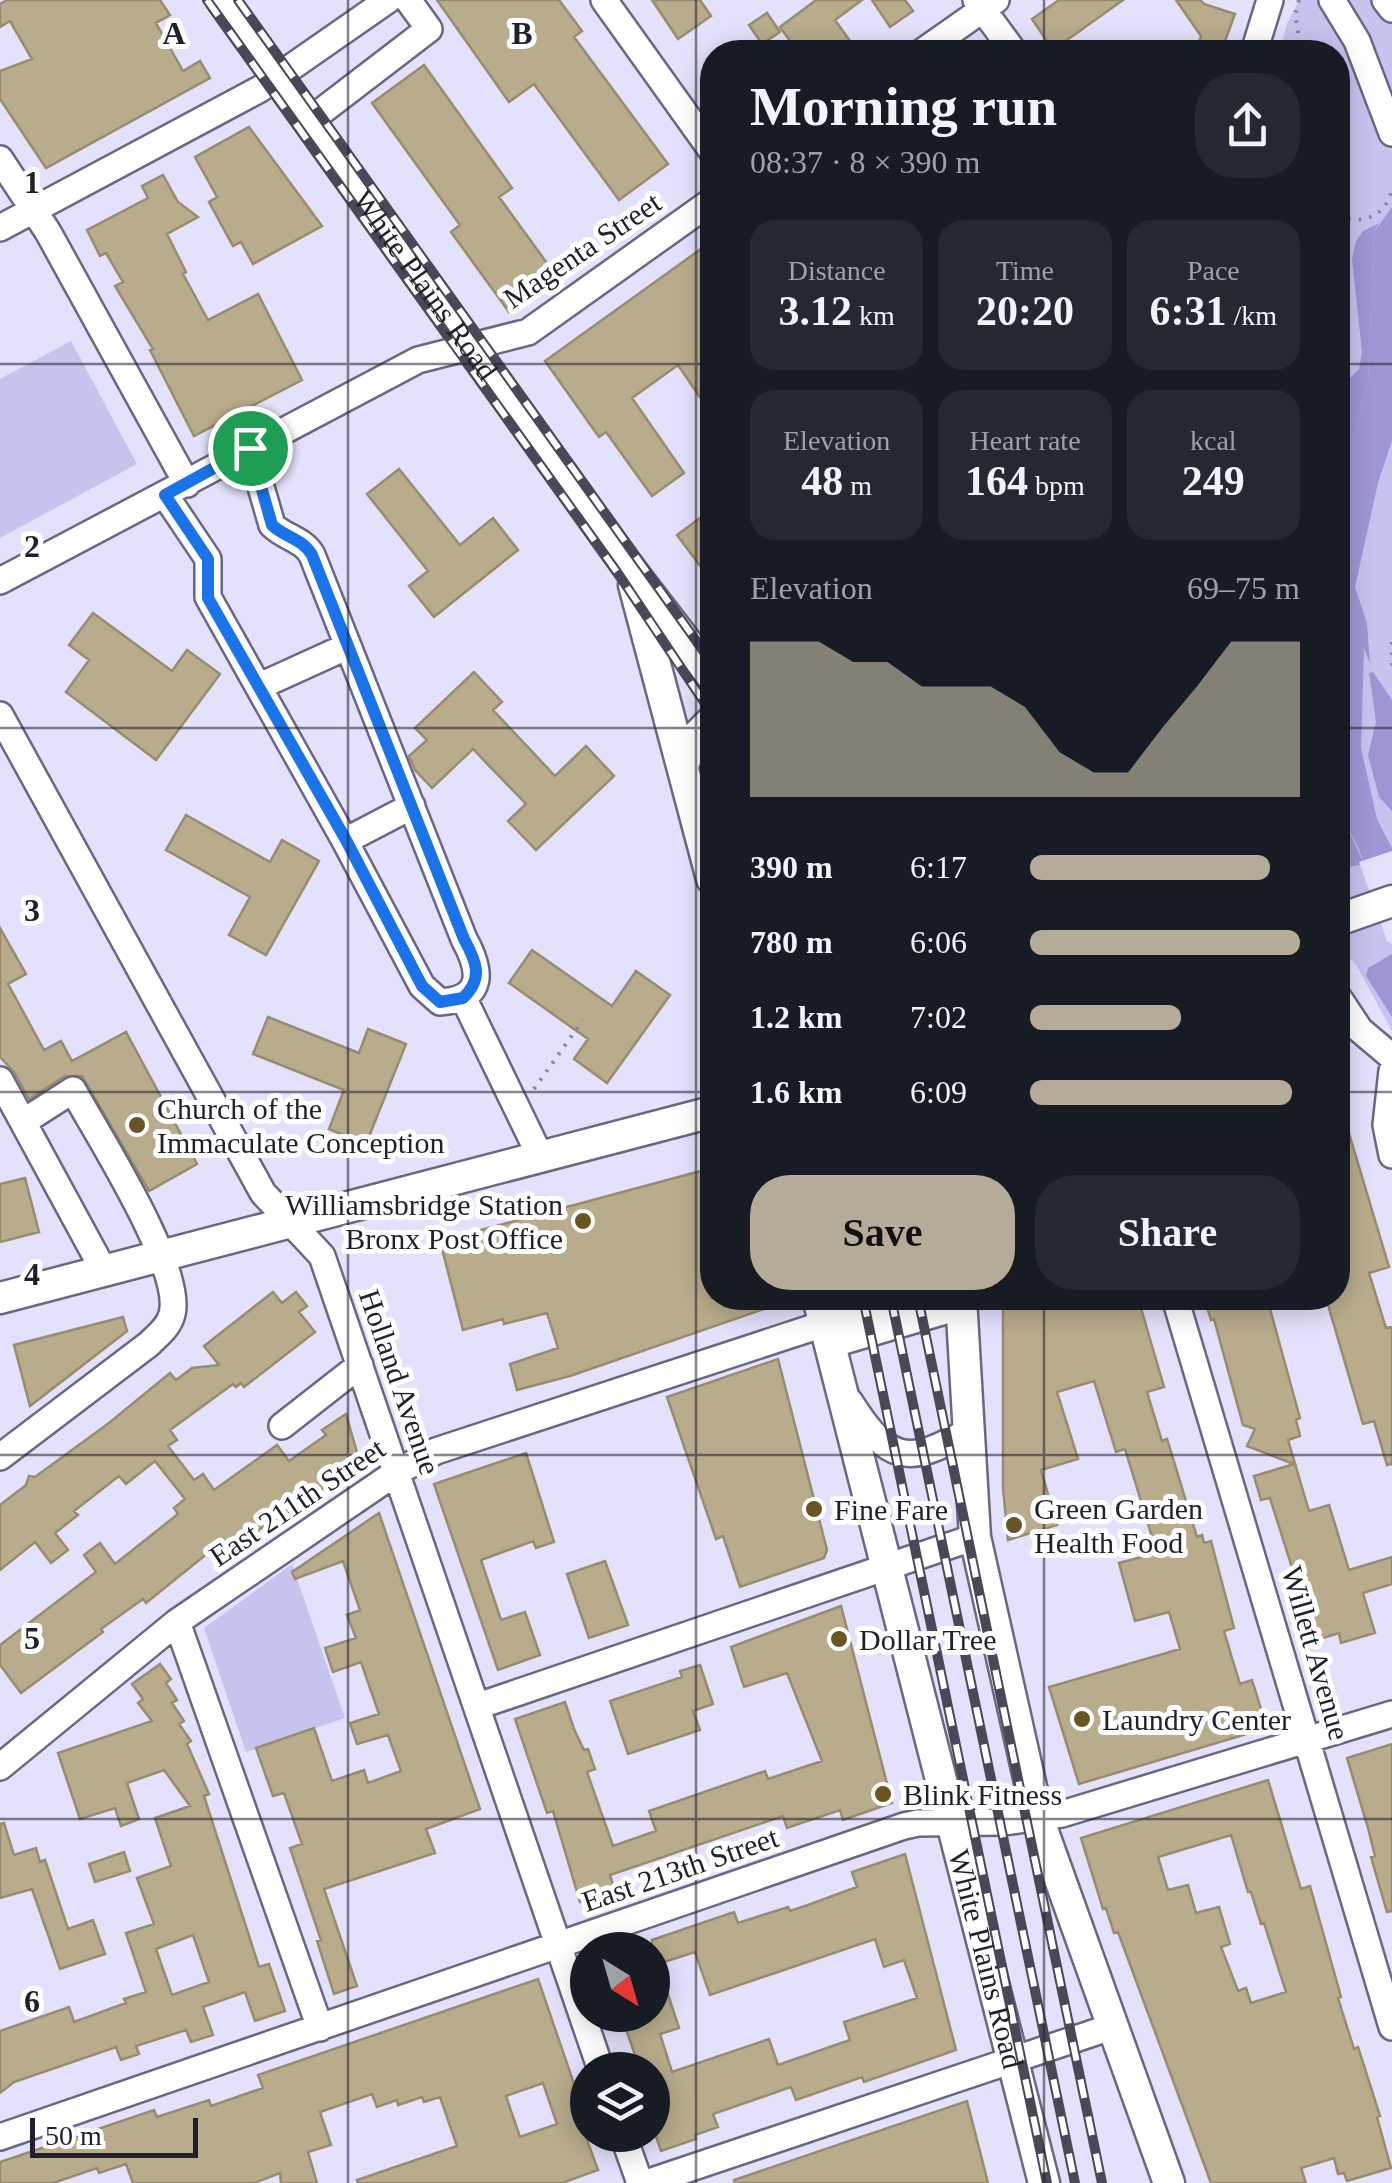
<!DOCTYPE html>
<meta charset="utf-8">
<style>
body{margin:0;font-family:Georgia,serif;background:#242831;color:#f1f3f6;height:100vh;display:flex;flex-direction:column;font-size:38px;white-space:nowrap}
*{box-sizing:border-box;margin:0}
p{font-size:32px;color:#9ea1a6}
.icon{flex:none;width:55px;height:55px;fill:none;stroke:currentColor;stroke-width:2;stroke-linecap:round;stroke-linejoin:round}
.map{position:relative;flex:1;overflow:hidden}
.sheet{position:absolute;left:700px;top:40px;width:650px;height:1270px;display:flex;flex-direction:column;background:#171b24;border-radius:40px;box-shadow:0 5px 25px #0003}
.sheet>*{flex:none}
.needle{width:65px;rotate:143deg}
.fabs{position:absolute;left:570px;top:1932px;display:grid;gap:20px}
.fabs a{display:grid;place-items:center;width:100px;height:100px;border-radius:50%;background:#171b24;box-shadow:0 5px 25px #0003;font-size:50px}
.scale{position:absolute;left:30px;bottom:25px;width:168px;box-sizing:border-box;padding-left:10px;border:5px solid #201f2b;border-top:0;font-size:28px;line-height:35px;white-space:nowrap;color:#201f2b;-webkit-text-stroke:8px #fff;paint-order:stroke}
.pin{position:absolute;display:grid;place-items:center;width:85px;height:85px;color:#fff;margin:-42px;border:5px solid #fff;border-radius:50%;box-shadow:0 2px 10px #0007}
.round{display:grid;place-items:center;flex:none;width:105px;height:105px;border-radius:40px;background:#242831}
.headline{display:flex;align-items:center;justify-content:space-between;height:170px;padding:0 50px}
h1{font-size:55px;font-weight:700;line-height:75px}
.metrics{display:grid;grid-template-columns:repeat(3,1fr);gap:15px;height:170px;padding:10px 50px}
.metrics div{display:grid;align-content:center;border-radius:25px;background:#242831;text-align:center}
.metrics b{font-size:42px;font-weight:700}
.metrics small{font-size:28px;font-weight:400}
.metrics p{font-size:28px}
.chart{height:280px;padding:20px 50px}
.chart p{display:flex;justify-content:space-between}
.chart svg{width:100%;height:180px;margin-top:10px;fill:#b4ac98;opacity:.7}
.cta{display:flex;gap:20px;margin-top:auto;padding:20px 50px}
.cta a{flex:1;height:115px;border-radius:40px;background:#b4ac98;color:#111;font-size:40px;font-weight:700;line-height:115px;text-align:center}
.cta a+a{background:#242831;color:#f1f3f6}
ul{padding:0 50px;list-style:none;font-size:32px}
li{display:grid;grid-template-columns:160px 120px 1fr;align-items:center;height:75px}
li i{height:25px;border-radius:12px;background:#b4ac98}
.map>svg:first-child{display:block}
</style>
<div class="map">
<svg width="1392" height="2183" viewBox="0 0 1392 2183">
<rect width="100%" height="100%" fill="#e3e1fb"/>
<path fill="#c7c3ef" d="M 1299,0 L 1392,0 L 1392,1031 L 1355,963 L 1338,949 L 1338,52 L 1279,52 L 1287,24 Z
M 71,341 L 137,464 L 0,538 L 0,379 Z
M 292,1564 L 345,1718 L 246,1752 L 204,1628 Z"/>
<path fill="#9e96d4" d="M 1379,223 L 1374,232 L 1368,380 L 1338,500 L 1338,390 L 1359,369 L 1362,352 L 1352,259 L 1356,241 L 1363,231 Z
M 1373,672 L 1392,700 L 1392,811 L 1379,797 L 1368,755 L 1376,722 L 1369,673 Z
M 1338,807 L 1364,864 L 1343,868 L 1341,864 L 1338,865 Z
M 1392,954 L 1392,1017 L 1366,976 L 1368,968 Z"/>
<path fill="#9f97d5" d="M 1392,207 L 1392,441 L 1378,483 L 1355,587 L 1367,623 L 1370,664 L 1364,648 L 1361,748 L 1377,819 L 1392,848 L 1392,939 L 1358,847 L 1338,809 L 1338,500 L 1368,380 L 1374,232 Z"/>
<path fill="#e3e1fb" d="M 1392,851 L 1392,944 L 1387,941 L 1359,862 Z"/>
<path fill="#b9ac8d" stroke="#988b6e" stroke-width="2.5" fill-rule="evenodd" d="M 7,0 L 160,0 L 170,15 L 156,23 L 183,71 L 200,61 L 210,78 L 46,168 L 0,99 L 0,71 L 32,59 L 10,21 L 0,27 L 0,4 Z
M 437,0 L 559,0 L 582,31 L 574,37 L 668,164 L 619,200 L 534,84 L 509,102 Z
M 652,0 L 700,0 L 711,16 L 678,39 Z
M 816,0 L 862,0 L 835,20 L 858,52 L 798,52 L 780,27 Z
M 872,0 L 905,0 L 913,11 L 890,27 Z
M 1059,0 L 1123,0 L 1053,50 L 1032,19 Z
M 1176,0 L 1200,0 L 1204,4 L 1235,14 L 1221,52 L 1196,52 L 1201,36 Z
M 767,13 L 780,32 L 762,44 L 749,25 Z
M 424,65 L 512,188 L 499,197 L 557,277 L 509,312 L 451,232 L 460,225 L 372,103 Z
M 249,127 L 322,226 L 253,264 L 241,242 L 233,246 L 209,202 L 217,197 L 195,157 Z
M 163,175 L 178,202 L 198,217 L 167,234 L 186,272 L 183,274 L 208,320 L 258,294 L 302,380 L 194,436 L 150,350 L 153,349 L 115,286 L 123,282 L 106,253 L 100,256 L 87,230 L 148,198 L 142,186 Z
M 712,241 L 712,415 L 678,365 L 632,398 L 684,473 L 652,496 L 606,432 L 599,437 L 545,361 Z
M 399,469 L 460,545 L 493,518 L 518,550 L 434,617 L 409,586 L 428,571 L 367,494 Z
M 712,509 L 712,582 L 677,535 Z
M 93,613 L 172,671 L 187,650 L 220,674 L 156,760 L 66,692 L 89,660 L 69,645 Z
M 474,672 L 502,702 L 493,710 L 555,776 L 586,746 L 614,776 L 536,850 L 508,821 L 526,804 L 473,749 L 432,788 L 415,770 L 409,756 L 427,740 L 415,728 Z
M 186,815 L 270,862 L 282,840 L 319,861 L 266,955 L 229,935 L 250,897 L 166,850 Z
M 0,928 L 26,974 L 8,984 L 44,1050 L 61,1041 L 72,1061 L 126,1032 L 197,1164 L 149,1191 L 82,1076 L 65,1076 L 29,1099 L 14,1072 L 0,1057 Z
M 532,950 L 612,1006 L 636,971 L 670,995 L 607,1083 L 574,1059 L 588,1039 L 509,983 Z
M 268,1017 L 359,1053 L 368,1029 L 406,1044 L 366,1144 L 329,1129 L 344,1090 L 253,1054 Z
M 1342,1110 L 1389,1267 L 1369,1273 L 1386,1328 L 1392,1327 L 1392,1464 L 1387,1465 L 1374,1421 L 1363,1424 L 1326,1298 L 1338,1298 L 1338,1111 Z
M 712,1168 L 712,1298 L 787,1298 L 787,1301 L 570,1376 L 517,1390 L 510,1364 L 558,1348 L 547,1313 L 504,1324 L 503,1319 L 463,1330 L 440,1241 Z
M 25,1178 L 39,1232 L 0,1242 L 0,1184 Z
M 273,1292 L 282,1303 L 296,1292 L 307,1306 L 299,1312 L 315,1332 L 244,1387 L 241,1383 L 236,1387 L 233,1384 L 170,1430 L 177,1440 L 168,1446 L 194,1480 L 203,1474 L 214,1490 L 277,1445 L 289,1461 L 326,1435 L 322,1430 L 346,1414 L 360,1463 L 278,1520 L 276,1517 L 232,1550 L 224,1540 L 146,1603 L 143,1599 L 101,1629 L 103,1632 L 21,1693 L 0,1665 L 0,1645 L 96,1572 L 84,1555 L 100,1543 L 115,1564 L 178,1514 L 174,1508 L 185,1499 L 155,1461 L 126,1484 L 119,1476 L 74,1511 L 78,1515 L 55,1533 L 68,1550 L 51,1563 L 35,1542 L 0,1570 L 0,1505 L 26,1485 L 29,1476 L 35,1477 L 109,1423 L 170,1373 L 176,1380 L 192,1368 L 219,1365 L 204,1346 Z
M 1003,1298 L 1138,1298 L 1164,1387 L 1147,1392 L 1162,1441 L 1167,1439 L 1197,1537 L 1202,1535 L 1204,1543 L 1211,1541 L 1234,1628 L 1224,1631 L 1232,1658 L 1240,1684 L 1252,1680 L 1267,1728 L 1079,1784 L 1049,1687 L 1180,1649 L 1169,1612 L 1135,1621 L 1119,1563 L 1157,1553 L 1125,1449 L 1116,1452 L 1094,1381 L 1057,1392 L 1078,1459 L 1041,1470 L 1057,1525 L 1008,1540 L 1003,1488 Z
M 1204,1298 L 1267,1298 L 1300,1418 L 1296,1420 L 1300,1436 L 1288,1440 L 1309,1511 L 1329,1505 L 1349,1570 L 1392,1557 L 1392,1584 L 1363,1593 L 1375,1633 L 1341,1643 L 1339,1633 L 1310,1642 L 1303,1620 L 1308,1618 L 1270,1498 L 1261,1500 L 1254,1476 L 1294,1464 L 1247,1446 L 1255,1429 L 1243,1425 L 1214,1319 L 1211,1320 Z
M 123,1317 L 127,1331 L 30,1406 L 14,1345 Z
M 778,1359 L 827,1550 L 824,1558 L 740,1587 L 723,1536 L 716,1539 L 667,1397 Z
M 526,1453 L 554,1542 L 536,1548 L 533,1541 L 481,1560 L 501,1620 L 525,1612 L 540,1655 L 498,1670 L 434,1484 Z
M 379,1513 L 480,1809 L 426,1829 L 435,1853 L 324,1889 L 357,1986 L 334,1994 L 317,1941 L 321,1940 L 290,1848 L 302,1844 L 284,1793 L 273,1796 L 256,1748 L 314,1728 L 332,1781 L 364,1770 L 368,1783 L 401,1771 L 388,1735 L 357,1744 L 350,1723 L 379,1714 L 361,1662 L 333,1672 L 325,1648 L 356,1638 L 347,1615 L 360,1610 L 343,1561 L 295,1579 L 292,1572 Z
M 605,1561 L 628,1625 L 589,1638 L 567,1574 Z
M 841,1606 L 892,1803 L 843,1820 L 840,1810 L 787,1828 L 783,1816 L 610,1875 L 615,1891 L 580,1902 L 553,1811 L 547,1813 L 515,1719 L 565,1702 L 574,1729 L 584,1750 L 588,1749 L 595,1769 L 587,1772 L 613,1846 L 656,1831 L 649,1811 L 765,1771 L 768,1779 L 822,1761 L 787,1673 L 744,1687 L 731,1647 Z
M 160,1664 L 171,1679 L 166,1683 L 177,1700 L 172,1703 L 184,1721 L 179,1724 L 191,1741 L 187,1744 L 209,1794 L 204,1796 L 259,1967 L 269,1964 L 285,2011 L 255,2021 L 245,1992 L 203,2007 L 213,2035 L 191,2042 L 186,2030 L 136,2046 L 139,2054 L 121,2060 L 116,2047 L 14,2082 L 0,2093 L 0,2031 L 69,2007 L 74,2022 L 126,2003 L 124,1999 L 146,1992 L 126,1933 L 154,1924 L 137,1878 L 171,1866 L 155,1818 L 190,1806 L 164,1770 L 127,1783 L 139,1819 L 121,1826 L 115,1808 L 80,1819 L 58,1753 L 152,1721 L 138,1703 L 143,1699 L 132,1684 ZM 193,1935 L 209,1982 L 172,1995 L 156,1949 Z
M 700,1665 L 713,1704 L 693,1711 L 700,1730 L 628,1754 L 610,1701 L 682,1677 L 680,1671 Z
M 1392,1744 L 1392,1911 L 1387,1912 L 1371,1857 L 1375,1856 L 1368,1828 L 1347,1758 Z
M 1268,1780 L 1301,1889 L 1310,1886 L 1341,1997 L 1338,1998 L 1354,2049 L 1358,2047 L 1380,2116 L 1377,2117 L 1391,2168 L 1347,2181 L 1344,2173 L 1338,2174 L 1334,2158 L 1301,2168 L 1306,2183 L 1211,2183 L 1118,1932 L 1114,1933 L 1106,1908 L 1103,1909 L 1081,1838 ZM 1231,1835 L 1248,1892 L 1251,1892 L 1261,1924 L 1264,1923 L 1286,1992 L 1251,2003 L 1246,1988 L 1238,1991 L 1221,1947 L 1230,1944 L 1219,1907 L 1196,1913 L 1188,1885 L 1168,1890 L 1158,1857 Z
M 4,1823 L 14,1855 L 36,1848 L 40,1862 L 45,1860 L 68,1929 L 93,1920 L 105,1954 L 60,1969 L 32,1889 L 0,1898 L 0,1824 Z
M 124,1852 L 130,1871 L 95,1882 L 89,1864 Z
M 905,1854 L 956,2050 L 864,2082 L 862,2077 L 796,2100 L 791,2087 L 768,2095 L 713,2114 L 718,2127 L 695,2135 L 696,2139 L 661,2151 L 652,2125 L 652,2070 L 617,2070 L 615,2062 L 635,2055 L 621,2015 L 652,2015 L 652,1940 L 734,1912 L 738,1923 L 788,1907 L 790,1911 L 808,1905 L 857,1887 L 852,1872 ZM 875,1939 L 884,1967 L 904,1960 L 917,1998 L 844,2022 L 850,2040 L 778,2065 L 769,2039 L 672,2072 L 660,2034 L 679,2028 L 658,1964 L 695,1952 L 710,1995 Z
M 538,1979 L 583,2110 L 577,2112 L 598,2170 L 562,2183 L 358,2183 L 357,2180 L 457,2146 L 440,2097 L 424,2102 L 422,2097 L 398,2105 L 397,2100 L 377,2107 L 372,2094 L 320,2112 L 331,2145 L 308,2152 L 317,2183 L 281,2183 L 280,2173 L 254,2183 L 133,2183 L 126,2164 L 99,2173 L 97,2168 L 53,2183 L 0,2183 L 0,2162 L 154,2110 L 157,2117 L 209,2100 L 211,2106 L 263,2088 L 258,2075 ZM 543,2083 L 557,2124 L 520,2137 L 506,2096 Z
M 967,2101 L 988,2183 L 735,2183 L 734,2180 Z"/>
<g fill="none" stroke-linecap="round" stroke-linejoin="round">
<g stroke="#6a6783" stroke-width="30">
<path id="minor" d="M 604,0 L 712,151
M 976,0 L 1014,52
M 1332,0 L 1357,41 L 1392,133
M 1385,0 L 1392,9
M 922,52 L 996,0
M 1254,52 L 1270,0
M 309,121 L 429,29 L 408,0
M 0,159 L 48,232 L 187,484
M 0,228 L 260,89 L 388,0
M 165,495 L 208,559 L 208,597 L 345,841 L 422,986 L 440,1002 C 486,999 481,970 464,939 L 312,555 C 303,539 285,538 272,525 L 250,449
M 0,581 L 418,360 L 528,332 L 712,201
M 260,686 L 348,646
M 0,715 L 263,1193 L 322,1256 L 601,2070
M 345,841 L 412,806
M 463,997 L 541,1158
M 1338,997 L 1360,1030 L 1392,1057
M 1392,1071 L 1386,1125 L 1392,1155
M 0,1080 L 23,1122
M 1175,1298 L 1392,2027
M 830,1345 L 962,1306
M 850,1402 C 888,1462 908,1467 970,1430
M 282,1426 L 360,1365
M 0,1457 L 149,1344 C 158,1335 169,1327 172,1314 C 184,1269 97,1134 73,1090 L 23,1122 L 104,1271
M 177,1622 L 320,2028
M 478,1706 L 975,1537
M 0,1767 L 177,1622 L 397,1472 L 436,1451 L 903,1298
M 623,2135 L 640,2183
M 0,2137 L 904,1826 L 918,1823 L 1004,1822 L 1062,1814 L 1392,1714
M 646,2183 L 1114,2026"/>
</g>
<g stroke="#6a6783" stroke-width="35">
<g id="major">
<path id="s1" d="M 222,0 L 629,568 L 712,676"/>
<path d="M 634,585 L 712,879"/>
<path d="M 683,765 L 694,739 L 712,721"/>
<path d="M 1338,920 L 1392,901"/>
<path d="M 0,1298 L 712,1112"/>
<path id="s2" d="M 818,1298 L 1044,2183"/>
<path d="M 961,1298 L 975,1537 L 1038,1818 L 1169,2183"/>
</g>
</g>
<path stroke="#878599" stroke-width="4" stroke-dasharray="2.5 8" stroke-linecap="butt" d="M 1299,0 L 1295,15 L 1302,52
M 1338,217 C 1363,224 1387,217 1392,188
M 1338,272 L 1348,359
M 1392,642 L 1392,668
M 534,1089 L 583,1020"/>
<use href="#minor" stroke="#fff" stroke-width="25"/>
<use href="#major" stroke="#fff" stroke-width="30"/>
<g stroke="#494857" stroke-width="10">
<path id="rail" d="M 207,0 L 617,572 L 712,714
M 238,0 L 712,663
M 863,1298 L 1047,2183
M 891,1298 L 1075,2183
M 918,1298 L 1102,2183"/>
</g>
<use href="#rail" stroke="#fff" stroke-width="6" stroke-dasharray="19" stroke-linecap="butt"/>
</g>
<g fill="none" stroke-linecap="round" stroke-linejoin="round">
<g stroke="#fff" stroke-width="20">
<path id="route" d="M 250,448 L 272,525 C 286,538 303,539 312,555 L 464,939 C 476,961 484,978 463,998 L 440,1002 L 422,986 L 346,840 L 208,598 L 208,559 L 165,495 Z"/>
</g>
<use href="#route" stroke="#1a73e8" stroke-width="12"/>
</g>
<path fill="none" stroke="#201f2b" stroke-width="2.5" stroke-opacity="0.55" d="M 348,0 L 348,2183M 696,0 L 696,2183M 1044,0 L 1044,52M 0,364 L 712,364M 1338,364 L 1392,364M 0,728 L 712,728M 1338,728 L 1392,728M 0,1092 L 712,1092M 1338,1092 L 1392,1092M 1044,1298 L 1044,2183M 0,1455 L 1392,1455M 0,1819 L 1392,1819"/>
<g fill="#695524" stroke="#fff" stroke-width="4">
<circle cx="137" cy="1125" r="10"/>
<circle cx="583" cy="1221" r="10"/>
<circle cx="814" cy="1509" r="10"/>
<circle cx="1014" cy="1525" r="10"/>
<circle cx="839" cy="1639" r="10"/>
<circle cx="1082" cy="1719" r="10"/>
<circle cx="883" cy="1794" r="10"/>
</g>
<g text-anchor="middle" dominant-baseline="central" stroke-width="10" stroke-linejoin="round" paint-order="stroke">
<g font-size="30" fill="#201f2b" stroke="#fff">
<text transform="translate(582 250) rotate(-34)">Magenta Street</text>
<text stroke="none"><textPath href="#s1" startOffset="350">White Plains Road</textPath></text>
<text transform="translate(400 1382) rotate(71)">Holland Avenue</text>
<text transform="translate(297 1502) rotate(-34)">East 211th Street</text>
<text transform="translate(1316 1653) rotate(74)">Willett Avenue</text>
<text transform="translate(680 1869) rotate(-19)">East 213th Street</text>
<text stroke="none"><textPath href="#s2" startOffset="682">White Plains Road</textPath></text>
</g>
<g font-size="30" fill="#201f2b" stroke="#fff" text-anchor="start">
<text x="157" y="1108">Church of the<tspan x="157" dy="34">Immaculate Conception</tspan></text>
<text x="563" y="1204" text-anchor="end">Williamsbridge Station<tspan x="563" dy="34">Bronx Post Office</tspan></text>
<text x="1034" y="1508">Green Garden<tspan x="1034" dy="34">Health Food</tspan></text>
<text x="834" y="1509">Fine Fare</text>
<text x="859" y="1639">Dollar Tree</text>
<text x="1102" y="1719">Laundry Center</text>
<text x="903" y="1794">Blink Fitness</text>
</g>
</g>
<g font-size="32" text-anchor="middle" font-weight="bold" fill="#201f2b" stroke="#fff" stroke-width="10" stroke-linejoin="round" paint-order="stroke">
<text x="174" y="44">A</text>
<text x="522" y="44">B</text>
<text x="32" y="193">1</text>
<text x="32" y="557">2</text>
<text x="32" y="921">3</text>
<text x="32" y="1285">4</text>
<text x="32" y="1649">5</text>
<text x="32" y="2012">6</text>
</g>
</svg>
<div class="fabs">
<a><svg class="needle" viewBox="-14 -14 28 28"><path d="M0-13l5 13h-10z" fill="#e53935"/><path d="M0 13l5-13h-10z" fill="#9ea1a6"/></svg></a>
<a><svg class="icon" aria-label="layers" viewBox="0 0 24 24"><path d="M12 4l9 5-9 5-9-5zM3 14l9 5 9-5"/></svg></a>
</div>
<div class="scale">50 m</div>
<div class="pin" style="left:250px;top:448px;background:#1e9e55"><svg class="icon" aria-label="arrive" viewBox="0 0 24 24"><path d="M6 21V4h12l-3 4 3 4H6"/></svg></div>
<section class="sheet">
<div class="headline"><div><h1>Morning run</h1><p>08:37 · 8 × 390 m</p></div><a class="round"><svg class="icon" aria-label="share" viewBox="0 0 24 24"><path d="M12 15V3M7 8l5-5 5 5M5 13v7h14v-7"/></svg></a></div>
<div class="metrics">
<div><p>Distance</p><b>3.12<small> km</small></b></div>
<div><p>Time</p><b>20:20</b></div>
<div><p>Pace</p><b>6:31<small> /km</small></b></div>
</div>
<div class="metrics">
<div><p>Elevation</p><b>48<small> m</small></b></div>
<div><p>Heart rate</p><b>164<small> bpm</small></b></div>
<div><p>kcal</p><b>249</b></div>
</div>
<div class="chart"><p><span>Elevation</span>69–75 m</p>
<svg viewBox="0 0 160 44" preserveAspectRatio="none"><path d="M0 44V6L10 6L20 6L30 11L40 11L50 17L60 17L70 17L80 22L90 33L100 38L110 38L120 27L130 17L140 6L150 6L160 6V44z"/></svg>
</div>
<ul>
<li><b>390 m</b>6:17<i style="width:89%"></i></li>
<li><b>780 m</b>6:06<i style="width:100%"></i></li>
<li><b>1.2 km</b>7:02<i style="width:56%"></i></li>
<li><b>1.6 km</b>6:09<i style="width:97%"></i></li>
</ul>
<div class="cta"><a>Save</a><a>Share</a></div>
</section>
</div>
